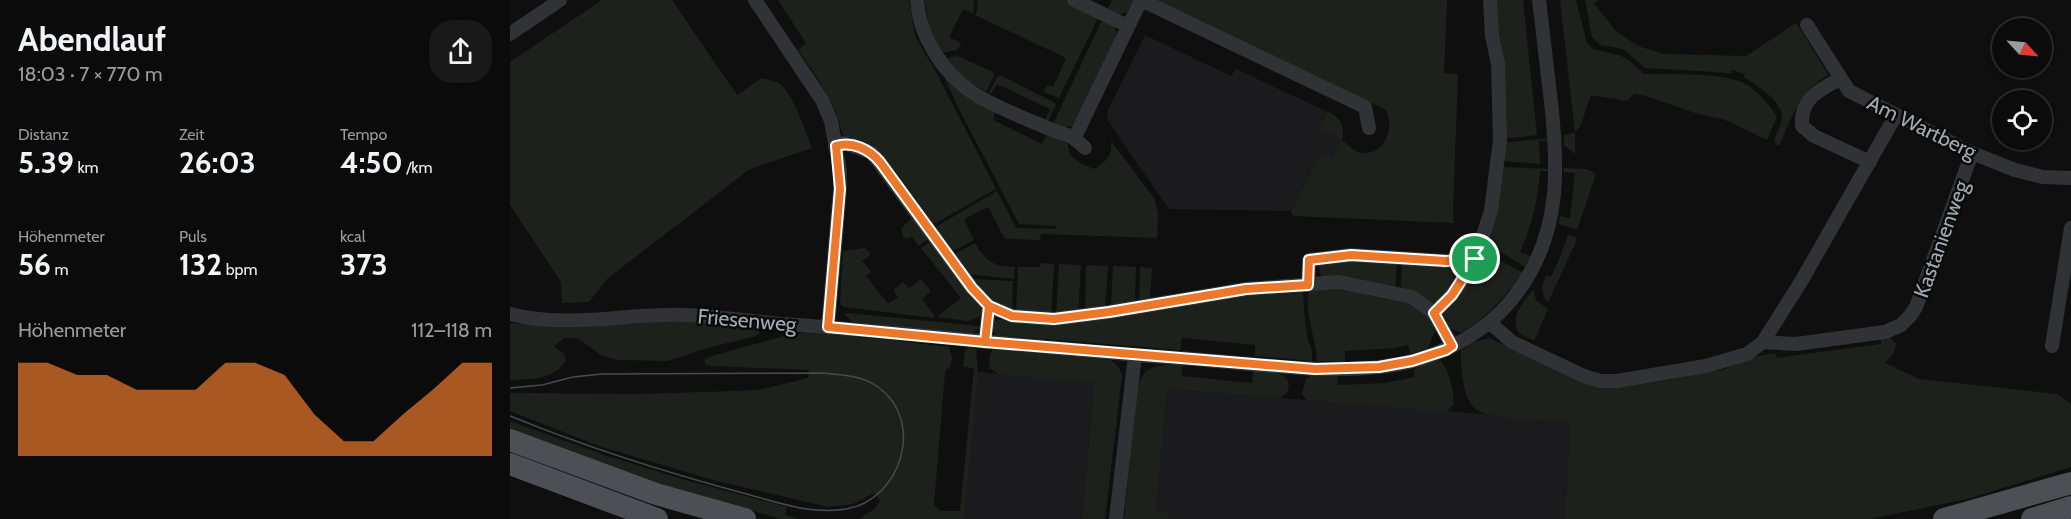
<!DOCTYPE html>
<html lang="de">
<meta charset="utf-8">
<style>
body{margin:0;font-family:Cabin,sans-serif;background:#19191a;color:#f1f3f6;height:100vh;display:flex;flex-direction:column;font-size:22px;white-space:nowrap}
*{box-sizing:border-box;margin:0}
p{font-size:20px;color:#9a9b9d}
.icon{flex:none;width:33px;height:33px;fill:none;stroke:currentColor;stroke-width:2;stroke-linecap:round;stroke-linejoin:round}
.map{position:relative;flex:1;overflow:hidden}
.details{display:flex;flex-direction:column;background:#0b0b0c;width:510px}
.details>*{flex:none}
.needle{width:39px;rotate:116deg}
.fabs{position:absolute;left:1482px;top:18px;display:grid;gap:12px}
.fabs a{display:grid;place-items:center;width:60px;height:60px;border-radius:50%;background:#0b0b0c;box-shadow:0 3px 9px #0003,0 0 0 2px #2b2b2d;font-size:30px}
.pin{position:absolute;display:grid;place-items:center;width:51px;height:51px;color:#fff;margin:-26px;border:3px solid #fff;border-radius:50%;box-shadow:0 2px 6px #0007}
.round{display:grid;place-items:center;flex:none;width:63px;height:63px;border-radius:24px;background:#19191a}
.overview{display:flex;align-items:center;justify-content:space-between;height:102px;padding:0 18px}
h1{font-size:33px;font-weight:800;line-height:45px}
.figures{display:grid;grid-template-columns:repeat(3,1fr);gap:9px;height:102px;padding:6px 18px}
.figures div{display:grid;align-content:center}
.figures b{font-size:30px;font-weight:800}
.figures small{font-size:16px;font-weight:400}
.figures p{font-size:16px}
.chart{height:168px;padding:12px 18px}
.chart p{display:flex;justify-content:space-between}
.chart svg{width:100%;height:108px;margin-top:6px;fill:#ec792b;opacity:.7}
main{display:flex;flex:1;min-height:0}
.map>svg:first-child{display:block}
</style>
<main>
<section class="details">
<div class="overview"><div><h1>Abendlauf</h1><p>18:03 · 7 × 770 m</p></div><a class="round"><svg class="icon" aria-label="share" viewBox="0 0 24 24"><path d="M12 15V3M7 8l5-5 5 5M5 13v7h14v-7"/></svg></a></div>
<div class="figures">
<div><p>Distanz</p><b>5.39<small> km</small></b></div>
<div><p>Zeit</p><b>26:03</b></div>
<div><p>Tempo</p><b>4:50<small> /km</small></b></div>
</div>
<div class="figures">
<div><p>Höhenmeter</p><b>56<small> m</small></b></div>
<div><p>Puls</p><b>132<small> bpm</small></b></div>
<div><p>kcal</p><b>373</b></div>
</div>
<div class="chart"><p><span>Höhenmeter</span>112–118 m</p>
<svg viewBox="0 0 160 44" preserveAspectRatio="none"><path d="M0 44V6L10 6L20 11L30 11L40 17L50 17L60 17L70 6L80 6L90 11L100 27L110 38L120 38L130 27L140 17L150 6L160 6V44z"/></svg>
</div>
</section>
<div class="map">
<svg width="1561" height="519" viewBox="0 0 1561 519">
<rect width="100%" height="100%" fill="#0f0f10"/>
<path fill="#1b1b1d" d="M 635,35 L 721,76 L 726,69 L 818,112 L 809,129 L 832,140 L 822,158 L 807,158 L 781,211 L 659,209 L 598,121 L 597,112 Z
M 467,372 L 584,382 L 572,519 L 454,519 Z
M 657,389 L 1062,421 L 1055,519 L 658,519 L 658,514 L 646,513 Z"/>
<path fill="#1c221b" d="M 92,0 L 162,0 L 227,95 L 252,78 C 257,80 266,81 270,84 C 283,93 296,133 302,148 L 240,169 L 98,278 L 79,302 L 52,303 L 51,282 L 0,205 L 0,62 Z
M 268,0 L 399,0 L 405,36 L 426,72 L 486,189 L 420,226 L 361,147 L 333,135 C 325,102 307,77 288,50 L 296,43 Z
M 415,0 L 464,0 L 463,14 L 453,9 L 439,37 L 451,43 L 447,50 L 432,53 L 419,27 Z
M 467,0 L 555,0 L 589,16 L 549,98 L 534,92 L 537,85 L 543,87 L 556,58 L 465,15 L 468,8 Z
M 602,0 L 623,0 L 617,12 L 606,16 L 596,12 Z
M 647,0 L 937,0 L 934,73 L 948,74 L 943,211 L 944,223 L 783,216 L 781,211 L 807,158 L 822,158 L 832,140 L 809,129 L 818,112 C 831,118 835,126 832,140 C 838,145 844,152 852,153 C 875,155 885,128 876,110 L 649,3 Z
M 983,0 L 1013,0 L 1027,135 L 992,139 Z
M 1050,0 L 1066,0 L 1077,43 L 1083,49 L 1109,55 L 1119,60 L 1134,74 C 1161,75 1217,71 1239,86 C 1251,94 1259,105 1267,117 L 1257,140 L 1213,119 L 1188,114 L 1136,96 L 1124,94 L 1117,101 C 1108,100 1087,95 1081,96 C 1074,109 1075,123 1065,133 L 1065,154 L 1054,145 L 1054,135 L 1065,133 Z
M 1075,0 L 1089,0 L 1084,3 L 1105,30 L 1128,46 L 1154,54 L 1236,56 L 1286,23 L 1319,75 C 1292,88 1280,119 1270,145 L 1267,145 L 1264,141 C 1266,134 1271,126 1272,118 C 1273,101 1246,85 1234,77 L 1235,74 L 1222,70 L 1221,74 L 1207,72 L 1135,68 L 1114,49 L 1090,45 L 1082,37 Z
M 593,18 L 603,23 L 607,33 L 564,126 L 551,127 L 543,124 Z
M 447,56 L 483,72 L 484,76 L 476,92 C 459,84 447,73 436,58 Z
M 432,72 L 486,110 L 483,120 L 532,144 L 537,134 L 558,144 C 557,160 572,163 584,169 C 596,162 603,155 601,141 L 644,198 L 648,213 L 647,238 L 531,234 L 530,240 L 495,239 L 478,207 L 454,219 L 464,240 L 441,252 L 424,228 L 487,191 L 506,228 L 545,229 L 547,226 L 509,224 L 449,109 Z
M 490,75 L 545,103 L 546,105 L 538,121 L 535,120 L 540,109 L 487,84 L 481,94 L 479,93 L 487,77 Z
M 1040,138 L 1040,140 L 1029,141 L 1030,164 L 993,161 L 992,143 Z
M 993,167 L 1040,169 L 1040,171 L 1030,171 C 1028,200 1022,225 1010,252 L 1022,257 L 1015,267 L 978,244 L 977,238 L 991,169 Z
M 1054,168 L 1077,169 L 1086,174 L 1067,230 L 1049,224 L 1050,216 L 1060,218 L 1065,173 L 1054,172 Z
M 403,216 L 421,236 L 409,246 L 401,236 L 397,239 L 393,236 L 391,229 Z
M 1058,235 L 1065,237 L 1067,240 L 1038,302 C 1030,293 1032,286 1036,275 L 1041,277 L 1050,257 Z
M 421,241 L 471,305 L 472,315 L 459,321 L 427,317 L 451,298 L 411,248 Z
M 465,243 C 475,261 484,267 505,267 L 504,279 L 458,274 L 443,255 Z
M 355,248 L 361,254 L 352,261 L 361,272 L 356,276 L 378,304 L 388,297 L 383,290 L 393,282 L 399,288 L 411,279 L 421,291 L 412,299 L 425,316 L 424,318 L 334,307 L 330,304 L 333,251 Z
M 981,256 L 1012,272 L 1012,274 C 995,296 976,319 951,333 L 935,326 L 931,317 L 934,309 L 966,273 L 972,257 Z
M 837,261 L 887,263 L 885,289 L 812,281 L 809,266 Z
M 530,263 L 544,264 L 541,317 L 506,313 L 508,267 L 530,267 Z
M 892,263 L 957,263 L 951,277 L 924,304 L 908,293 L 891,290 Z
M 549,264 L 571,265 L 568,314 L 546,314 Z
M 576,265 L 598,266 L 595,311 L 575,313 Z
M 603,266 L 626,267 L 625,301 L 601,309 Z
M 630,267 L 642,268 L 640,298 L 639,302 L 629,305 Z
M 459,279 L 503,281 L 502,311 L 488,306 Z
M 835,288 C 846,291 857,296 868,297 C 898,303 912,294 926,329 L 917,349 L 900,354 L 898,345 L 885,348 L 835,351 L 835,362 L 807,361 C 806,338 794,313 799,291 Z
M 791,289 L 793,292 L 795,321 L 798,340 L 802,351 L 802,361 L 745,356 L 745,345 L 672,338 L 670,350 L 486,335 L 483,330 L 483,322 C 492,315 530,324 546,321 C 627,309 708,296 791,289 Z
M 1023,289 L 1026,300 L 1038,309 L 1024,341 L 1009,333 C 999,316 1014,303 1023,289 Z
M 337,313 L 469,326 L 470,328 L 461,334 L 352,324 L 343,322 L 335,315 Z
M 142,322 L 195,322 L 248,329 L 250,332 L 246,336 L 197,348 L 158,361 L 107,360 L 92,356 L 68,338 L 55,338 L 44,346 L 54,354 L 56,360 C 44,380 22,379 0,380 L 0,323 L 58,328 Z
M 295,333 L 371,339 L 439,347 C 443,359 444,363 435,372 L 424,505 L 430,511 L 450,511 L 464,368 L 453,367 L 455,351 L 459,347 L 466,348 L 468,373 L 454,519 L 349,519 L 364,509 L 370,501 L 364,493 L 343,504 L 318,507 L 203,480 L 89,446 L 0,411 L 0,393 L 127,394 L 226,391 L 249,390 L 298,378 L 299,370 L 201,366 L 195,364 L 195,358 L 274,336 Z
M 979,338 L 1077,384 L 1126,385 L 1153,381 L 1215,369 L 1238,358 L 1265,353 L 1267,358 L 1371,344 L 1371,339 L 1381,338 L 1386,344 L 1384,353 L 1375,363 L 1409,379 L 1547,394 L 1561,404 L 1561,467 L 1457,499 L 1360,519 L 1055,519 L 1061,421 C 1042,420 983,419 968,411 C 953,403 950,366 951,351 L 964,342 Z
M 486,349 L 600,360 L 608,366 L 612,375 L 595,519 L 572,519 L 584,383 L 488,374 L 480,368 L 479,360 L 482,350 Z
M 930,360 C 940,370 943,391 944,404 L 936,412 L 797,400 L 792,394 L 796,379 L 802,375 L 827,375 L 828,385 L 876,383 L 904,377 L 904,370 C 911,363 921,361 930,360 Z
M 653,365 L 673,365 L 672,376 L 742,383 L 743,370 C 757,372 778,369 779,387 L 776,394 L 770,398 L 657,389 L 646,513 L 658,513 L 658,519 L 614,519 L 626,394 C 632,375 632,369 653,365 Z
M 0,421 L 97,456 L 179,481 L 277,507 L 275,515 L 289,519 L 271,519 L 130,479 L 0,431 Z"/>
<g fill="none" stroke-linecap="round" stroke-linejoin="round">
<path stroke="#303235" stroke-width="14" d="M 245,0 L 312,100 L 321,121 L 330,171 L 330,189 L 318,327
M 407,0 C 409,36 433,73 463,93 C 481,105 514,118 535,127 C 553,135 560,132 575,148
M 564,0 L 618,26
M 631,0 L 855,107 L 859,128
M 1297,25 L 1339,91 L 1462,153 L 1505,170 L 1533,177 L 1561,178
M 0,34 L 50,0
M 1330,79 C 1309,90 1290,99 1292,126 L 1304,136 L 1360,162
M 565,137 L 631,0
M 325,146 L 334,143 L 362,153 L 462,288 L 479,306 L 503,316 L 544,319 L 599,312 L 736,289 L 829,282 L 902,297 L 924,313 L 942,295 L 957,274 L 965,259 L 981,211 L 990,140 L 988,64 L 982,36 L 980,0
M 798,285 L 799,260 L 841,255 L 936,261 L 965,259
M 924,313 L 942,346
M 0,314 C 58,329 115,313 174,315 C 212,316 249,323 287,325 C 414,334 541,349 668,358 C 735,362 803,374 869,367 C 920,362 971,338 1003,298 C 1052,237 1049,167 1040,93 C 1036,62 1033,31 1029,0
M 979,322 L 1002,342 L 1074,376 L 1090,381 L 1107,381 L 1196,366 L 1237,354 L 1253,342 L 1292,280 L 1386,115
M 475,342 L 479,306
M 1253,342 L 1286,344 L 1375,332 L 1391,325 L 1400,316 L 1406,307 L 1462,153
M 1542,346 L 1561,228
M 606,519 L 625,355"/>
<path stroke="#4c5054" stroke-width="22" d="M 0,440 L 146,494 L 235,519
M 0,464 L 147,519
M 1434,519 L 1561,483
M 1522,519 L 1561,507"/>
<path stroke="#474a4e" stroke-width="1.5" d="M 0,388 L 32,385 L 63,377 L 92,374 L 312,373 C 332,375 351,375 368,387 C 416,421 391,500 336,509 C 301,515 266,502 233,493 C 154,472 76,447 0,416"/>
</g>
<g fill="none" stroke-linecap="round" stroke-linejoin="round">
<g stroke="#fff" stroke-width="12">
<path id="route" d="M 965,259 L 936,261 L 841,255 L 799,260 L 798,285 L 736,289 L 599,312 L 544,319 L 502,316 L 479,306 L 475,342 L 318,327 L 330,189 L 326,146 C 342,141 359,149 370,162 L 462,288 L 479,306 L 475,342 L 805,369 L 869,367 L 902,361 L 936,350 L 942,346 L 924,313 L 942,295 L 965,259"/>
</g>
<use href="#route" stroke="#ec792b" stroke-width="8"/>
</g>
<g text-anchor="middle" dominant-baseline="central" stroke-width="5" stroke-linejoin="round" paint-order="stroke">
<g font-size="21" fill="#a0aab1" stroke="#0a0a0b">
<text transform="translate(1412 127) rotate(26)">Am Wartberg</text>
<text transform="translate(1431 239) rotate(-70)">Kastanienweg</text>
<text transform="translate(237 320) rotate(5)">Friesenweg</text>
</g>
</g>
</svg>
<div class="fabs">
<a><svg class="needle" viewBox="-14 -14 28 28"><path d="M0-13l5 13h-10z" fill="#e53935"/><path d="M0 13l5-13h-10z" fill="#9a9b9d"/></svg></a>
<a><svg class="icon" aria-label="locate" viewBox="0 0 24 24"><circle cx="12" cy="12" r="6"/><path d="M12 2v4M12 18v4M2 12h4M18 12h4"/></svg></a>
</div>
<div class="pin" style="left:965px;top:259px;background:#1e9e55"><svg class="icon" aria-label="arrive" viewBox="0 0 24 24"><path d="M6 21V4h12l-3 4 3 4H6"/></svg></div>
</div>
</main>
